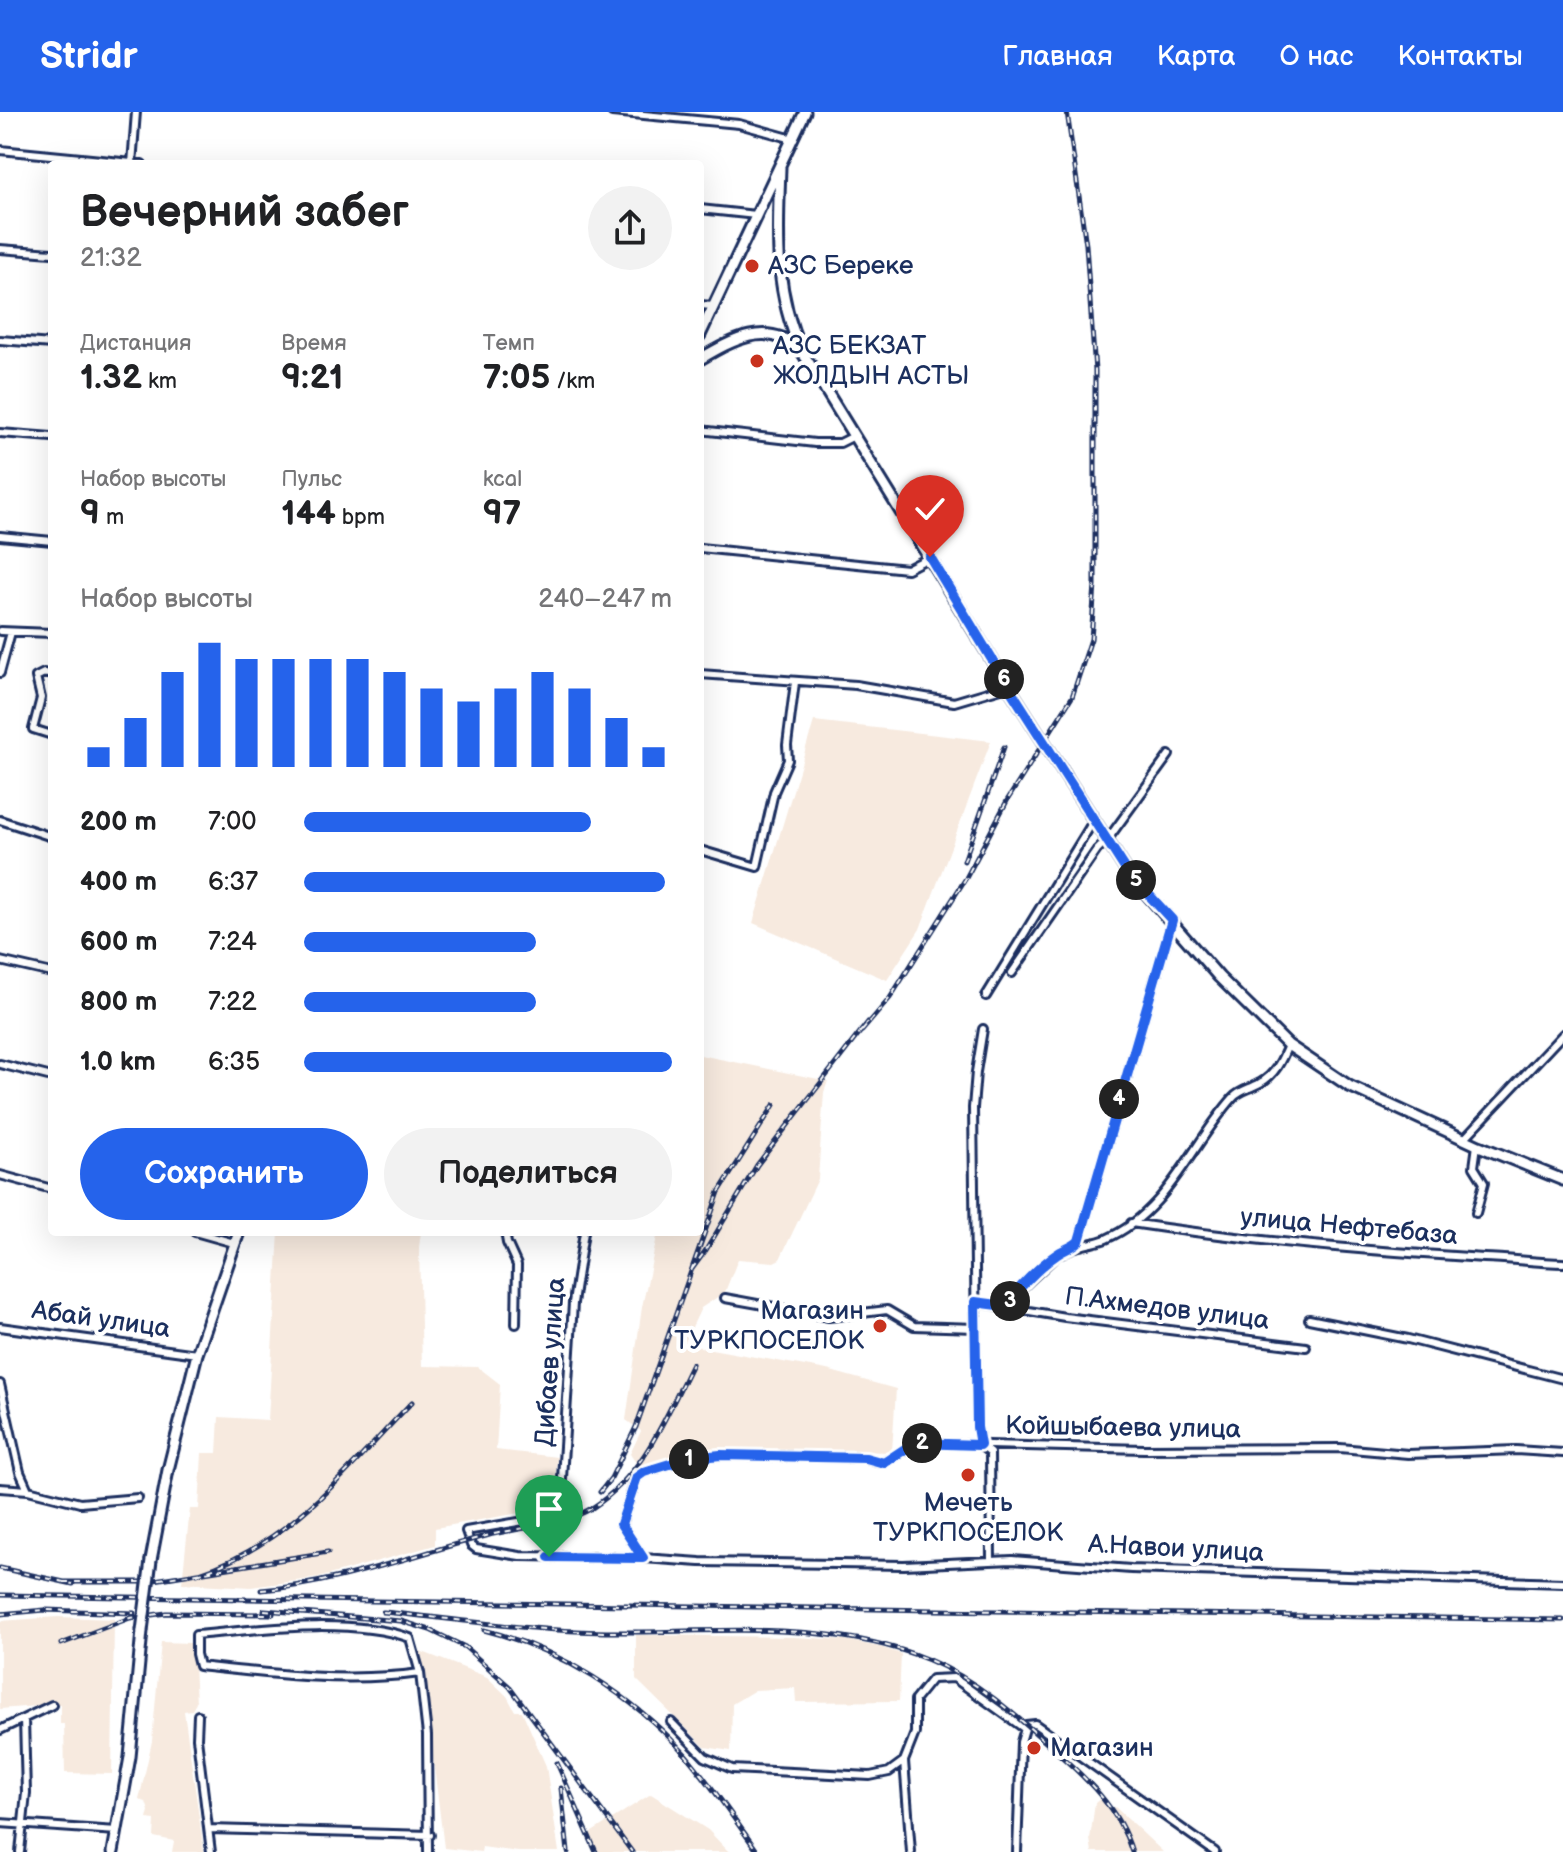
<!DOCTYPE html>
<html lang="ru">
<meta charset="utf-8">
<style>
body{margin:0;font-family:"Balsamiq Sans",sans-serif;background:#f2f2f2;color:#202124;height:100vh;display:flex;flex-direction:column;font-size:30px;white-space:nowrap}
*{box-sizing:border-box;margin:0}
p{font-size:26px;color:#757577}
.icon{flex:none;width:44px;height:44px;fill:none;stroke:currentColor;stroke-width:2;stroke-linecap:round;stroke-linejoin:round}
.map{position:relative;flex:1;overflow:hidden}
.side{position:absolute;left:48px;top:48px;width:656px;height:1076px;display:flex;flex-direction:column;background:#fff;border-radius:8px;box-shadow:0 8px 32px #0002}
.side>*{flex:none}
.pin{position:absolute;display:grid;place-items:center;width:68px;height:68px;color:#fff;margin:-82px -34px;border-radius:50% 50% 50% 0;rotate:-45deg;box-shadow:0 0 8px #0007}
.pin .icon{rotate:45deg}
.km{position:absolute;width:40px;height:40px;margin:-20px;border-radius:50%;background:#222;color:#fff;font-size:22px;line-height:40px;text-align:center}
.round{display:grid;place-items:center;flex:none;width:84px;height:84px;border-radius:42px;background:#f2f2f2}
.summary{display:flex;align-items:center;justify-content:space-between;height:136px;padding:0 32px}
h1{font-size:44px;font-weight:700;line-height:60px}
.figures{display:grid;grid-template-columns:repeat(3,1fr);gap:12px;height:136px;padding:8px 32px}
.figures div{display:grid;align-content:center}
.figures b{font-size:34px;font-weight:700}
.figures small{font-size:22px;font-weight:400}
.figures p{font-size:22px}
.chart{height:224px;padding:16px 32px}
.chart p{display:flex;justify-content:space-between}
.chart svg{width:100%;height:144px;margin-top:8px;stroke:#2563eb;stroke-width:6}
.action{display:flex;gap:16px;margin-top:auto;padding:16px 32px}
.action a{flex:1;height:92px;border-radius:48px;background:#2563eb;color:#fff;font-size:32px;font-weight:700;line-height:92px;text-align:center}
.action a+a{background:#f2f2f2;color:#202124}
ul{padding:0 32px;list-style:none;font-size:26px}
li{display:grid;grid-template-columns:128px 96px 1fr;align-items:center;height:60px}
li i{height:20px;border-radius:10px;background:#2563eb}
header{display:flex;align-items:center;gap:48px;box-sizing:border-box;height:112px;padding:0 40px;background:#2563eb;color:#fff}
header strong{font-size:38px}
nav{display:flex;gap:44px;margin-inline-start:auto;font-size:28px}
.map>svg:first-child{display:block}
</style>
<header>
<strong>Stridr</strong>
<nav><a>Главная</a><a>Карта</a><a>О нас</a><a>Контакты</a></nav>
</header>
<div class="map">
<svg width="1563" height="1740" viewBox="0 0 1563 1740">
<rect width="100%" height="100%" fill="#fff"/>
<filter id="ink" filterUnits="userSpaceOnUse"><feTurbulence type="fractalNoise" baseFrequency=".0125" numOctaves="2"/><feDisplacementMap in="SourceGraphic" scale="16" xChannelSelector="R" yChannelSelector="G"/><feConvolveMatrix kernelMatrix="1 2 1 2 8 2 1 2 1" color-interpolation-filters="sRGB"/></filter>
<g filter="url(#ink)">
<path fill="#f7eadf" d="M 814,609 L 991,629 L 920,817 L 887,868 L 753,811 Z
M 700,943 L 828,969 L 824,980 L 818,1067 L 780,1147 L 774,1150 L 738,1147 L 725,1180 L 701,1196 L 684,1232 L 827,1258 L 896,1277 L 892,1340 L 705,1336 L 657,1353 L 638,1354 L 630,1342 L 641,1319 L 626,1308 L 642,1195 L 658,1120 L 700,1120 Z
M 279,1120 L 421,1120 L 419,1135 L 422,1254 L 478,1255 L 500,1272 L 496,1338 L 557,1345 L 553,1395 L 435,1416 L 435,1433 L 318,1466 L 251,1475 L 182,1471 L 190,1397 L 199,1397 L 202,1341 L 217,1341 L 219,1305 L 268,1308 Z
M 58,1505 L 114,1507 L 112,1662 L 65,1661 L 64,1612 L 60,1612 L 60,1592 L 0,1597 L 0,1509 Z
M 636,1523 L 793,1525 L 845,1528 L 880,1535 L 901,1542 L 899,1589 L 796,1590 L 795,1576 L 755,1578 L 732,1592 L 731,1639 L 705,1635 L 636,1567 Z
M 161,1530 L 190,1531 L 193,1535 L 196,1591 L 192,1598 L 184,1599 L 204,1740 L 172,1740 L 174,1729 L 154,1725 L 155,1708 L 147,1707 L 149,1699 L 146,1690 L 139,1688 L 152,1629 Z
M 420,1539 L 487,1565 L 507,1584 L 515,1599 L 522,1599 L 546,1654 L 559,1740 L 518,1740 L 482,1735 L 481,1740 L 444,1736 Z
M 651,1682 L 708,1718 L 729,1740 L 595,1740 L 589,1722 Z
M 1101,1686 L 1111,1697 L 1115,1695 L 1163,1740 L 1092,1740 L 1090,1727 L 1095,1691 Z"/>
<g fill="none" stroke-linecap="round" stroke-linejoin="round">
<g stroke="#1b2f5e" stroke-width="12">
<path id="street" d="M 612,0 L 739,12 L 793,27
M 0,38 L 142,52
M 132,52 L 136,0
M 700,97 L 756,103
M 0,137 L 52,141
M 700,193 L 713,194
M 0,228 L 52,232
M 700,318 L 815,331 L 840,331 L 854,324
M 0,321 L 52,325
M 0,424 L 52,429
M 700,436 L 907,457 L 930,445
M 0,519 L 52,521
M 0,561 L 11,520
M 700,562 L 856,573 L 954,590 L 1008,574
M 52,563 L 44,561 L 36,565 L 41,586 L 33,617 L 52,623
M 0,708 L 52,725
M 700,738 L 757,755 L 774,680 L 788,648 L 787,633 L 795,570
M 0,849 L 52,861
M 1012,861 L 1097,738 L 1108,727 L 1169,643
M 986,884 L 1094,708
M 983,917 L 976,960 L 973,996 L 977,1315 L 980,1333 L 990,1341 L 991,1448
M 0,952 L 52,965
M 1464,1027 L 1563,922
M 0,1063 L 52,1077
M 1476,1101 L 1484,1071 L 1474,1055 L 1477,1033
M 1131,1111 C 1248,1129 1366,1139 1484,1146 C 1510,1147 1536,1150 1563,1151
M 195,1120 L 234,1131
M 505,1120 L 507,1131 L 517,1153 L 516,1212
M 584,1120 L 573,1191 L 560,1398 L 553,1404 L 466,1419 L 471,1433 L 476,1437 L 520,1444 L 643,1446 L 700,1450 L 904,1453 L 1012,1448 L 1131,1457 L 1563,1471
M 1076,1135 C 1085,1132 1096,1131 1106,1127 C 1167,1101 1191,1033 1233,986 C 1240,978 1250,977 1260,971 C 1275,963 1282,948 1288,933
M 725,1186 L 829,1205 L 887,1198 L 914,1214 L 976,1216
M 975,1190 L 1065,1205 L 1306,1235
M 1006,1194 L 1012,1185 L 1057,1143 L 1072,1136 L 1079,1129 L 1172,809
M 1309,1207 L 1408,1227 L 1563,1267
M 0,1215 L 197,1242
M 0,1272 L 20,1360 L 28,1378
M 0,1376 L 28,1378 L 80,1391 L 138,1386
M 643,1446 L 621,1412 L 637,1365 L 644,1360 L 686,1347 L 720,1343 L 866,1346 L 884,1351 L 914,1331 L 1144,1337 L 1340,1336 L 1408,1342 L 1516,1338 L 1563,1341
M 420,1561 C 347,1571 272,1562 199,1554 L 196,1542 L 196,1523 C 261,1517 349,1505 410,1526 L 420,1561 L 427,1623 L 428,1740
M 198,1603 L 197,1626 L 211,1740
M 671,1610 L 705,1645 L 732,1657 L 870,1664 L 889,1660 L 904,1649 L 915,1621 L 915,1588 L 932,1567 L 954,1566 L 1025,1617
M 0,1618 L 52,1593
M 904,1649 L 911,1740
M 0,1711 L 117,1719
M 209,1717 L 430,1723
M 20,1740 L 26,1681 L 24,1607
M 1017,1740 L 1021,1630 L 1026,1613 L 1035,1612 L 1215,1740"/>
</g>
<g stroke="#1b2f5e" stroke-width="15">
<path id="secondary" d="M 780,55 C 778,121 773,176 801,238 L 1008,574 L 1126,758 L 1219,865 L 1288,933 L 1349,974 L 1479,1034 L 1563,1068
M 700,223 L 805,0
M 700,247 C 731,229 766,208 798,236
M 151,1448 L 168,1358 L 197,1242 L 239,1120
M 113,1740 L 130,1645 L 142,1519"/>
</g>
<use href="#street" stroke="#fff" stroke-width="6"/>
<use href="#secondary" stroke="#fff" stroke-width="9"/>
<g stroke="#1b2f5e" stroke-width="5">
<path id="rail" d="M 964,749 L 1004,635
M 862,919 L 890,886 L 966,766 L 1008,687 L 1072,585 L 1091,527 L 1095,473 L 1095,259 L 1086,133 L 1067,0
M 692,1157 L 706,1138 L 757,1053 L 868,910
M 600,1380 L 611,1366 L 636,1315 L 719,1080 L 774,993
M 0,1456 L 73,1472
M 197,1462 C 290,1432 347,1358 412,1290
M 63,1470 L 142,1470 L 328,1440
M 261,1478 C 338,1472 412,1443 486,1424 C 519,1415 564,1413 592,1396 C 644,1363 666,1304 692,1252
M 0,1483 L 1563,1508
M 264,1498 L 401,1509 L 430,1518 L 465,1535 L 510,1575 L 632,1740
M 383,1500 C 457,1507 532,1519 606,1520 C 713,1521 828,1506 929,1548 C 975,1567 1016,1603 1052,1636 C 1085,1665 1119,1696 1132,1740
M 0,1502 L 45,1498 L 134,1501
M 484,1518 C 560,1537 632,1583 685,1642 C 711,1672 734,1707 758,1740
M 61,1532 L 130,1506 L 166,1501 L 273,1502
M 557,1651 L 596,1740
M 561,1676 L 568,1740"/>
</g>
<use href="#rail" stroke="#fff" stroke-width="2" stroke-dasharray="6" stroke-linecap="butt"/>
<g stroke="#1b2f5e" stroke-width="15" stroke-linecap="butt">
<path id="secondary-bridge" d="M 142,1519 L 151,1448"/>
</g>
<use href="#secondary-bridge" stroke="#fff" stroke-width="9"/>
</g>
</g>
<g fill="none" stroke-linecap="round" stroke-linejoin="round" filter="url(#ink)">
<g stroke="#fff" stroke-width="16">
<path id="route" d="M 549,1445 L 643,1446 L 621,1412 L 637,1365 L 644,1360 L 686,1347 L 720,1343 L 866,1346 L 884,1351 L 914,1331 L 980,1333 L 977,1315 L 975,1190 L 1006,1194 C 1016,1178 1041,1153 1056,1143 C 1064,1137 1072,1136 1079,1129 L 1172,808 L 1126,758 L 1008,574 L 930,445"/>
</g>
<use href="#route" stroke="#2563eb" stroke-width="10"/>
</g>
<g fill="#c8321e" stroke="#fff" stroke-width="3">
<circle cx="752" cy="154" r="8"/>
<circle cx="757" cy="249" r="8"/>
<circle cx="880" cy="1214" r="8"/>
<circle cx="968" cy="1363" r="8"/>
<circle cx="1034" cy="1636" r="8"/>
</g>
<g text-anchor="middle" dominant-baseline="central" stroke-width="8" stroke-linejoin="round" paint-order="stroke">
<g font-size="26" fill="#1b2f5e" stroke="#fff" text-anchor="start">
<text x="768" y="154">АЗС Береке</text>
<text x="773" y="234">АЗС БЕКЗАТ<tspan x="773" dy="30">ЖОЛДЫН АСТЫ</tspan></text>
<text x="864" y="1199" text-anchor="end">Магазин<tspan x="864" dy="30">ТУРКПОСЕЛОК</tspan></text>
<text x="968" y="1391" text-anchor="middle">Мечеть<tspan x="968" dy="30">ТУРКПОСЕЛОК</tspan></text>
<text x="1050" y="1636">Магазин</text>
</g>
<g font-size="26" fill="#1b2f5e" stroke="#fff">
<text transform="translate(1349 1115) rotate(5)">улица Нефтебаза</text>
<text transform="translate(1167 1197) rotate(7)">П.Ахмедов улица</text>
<text transform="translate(101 1208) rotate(8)">Абай улица</text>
<text transform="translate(551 1250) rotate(-86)">Дибаев улица</text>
<text transform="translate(1123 1316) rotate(1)">Койшыбаева улица</text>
<text transform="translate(1176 1437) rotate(3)">А.Навои улица</text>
</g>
</g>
</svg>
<div class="pin" style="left:549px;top:1445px;background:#1e9e55"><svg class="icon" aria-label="arrive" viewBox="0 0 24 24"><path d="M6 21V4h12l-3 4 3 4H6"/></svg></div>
<div class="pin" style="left:930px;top:445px;background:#d93025"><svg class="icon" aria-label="check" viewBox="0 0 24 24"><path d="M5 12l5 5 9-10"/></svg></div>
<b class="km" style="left:689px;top:1347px">1</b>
<b class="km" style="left:922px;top:1331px">2</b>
<b class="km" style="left:1010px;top:1189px">3</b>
<b class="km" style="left:1119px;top:987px">4</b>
<b class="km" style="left:1136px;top:768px">5</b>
<b class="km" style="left:1004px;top:567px">6</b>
<section class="side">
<div class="summary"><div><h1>Вечерний забег</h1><p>21:32</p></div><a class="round"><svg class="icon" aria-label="share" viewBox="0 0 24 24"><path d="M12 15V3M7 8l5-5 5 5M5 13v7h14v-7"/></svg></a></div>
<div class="figures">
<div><p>Дистанция</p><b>1.32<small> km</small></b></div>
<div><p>Время</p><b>9:21</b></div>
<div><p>Темп</p><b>7:05<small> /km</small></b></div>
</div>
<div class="figures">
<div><p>Набор высоты</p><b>9<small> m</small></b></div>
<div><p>Пульс</p><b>144<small> bpm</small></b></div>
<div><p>kcal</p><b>97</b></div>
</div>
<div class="chart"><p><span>Набор высоты</span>240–247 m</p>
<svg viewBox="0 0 160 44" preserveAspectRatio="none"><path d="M5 44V38M15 44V29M25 44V15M35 44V6M45 44V11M55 44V11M65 44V11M75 44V11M85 44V15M95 44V20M105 44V24M115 44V20M125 44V15M135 44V20M145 44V29M155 44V38"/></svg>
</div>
<ul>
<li><b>200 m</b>7:00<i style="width:78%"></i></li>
<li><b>400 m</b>6:37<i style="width:98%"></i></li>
<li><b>600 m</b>7:24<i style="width:63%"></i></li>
<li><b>800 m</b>7:22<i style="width:63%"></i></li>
<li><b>1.0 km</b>6:35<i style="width:100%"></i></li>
</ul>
<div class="action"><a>Сохранить</a><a>Поделиться</a></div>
</section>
</div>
